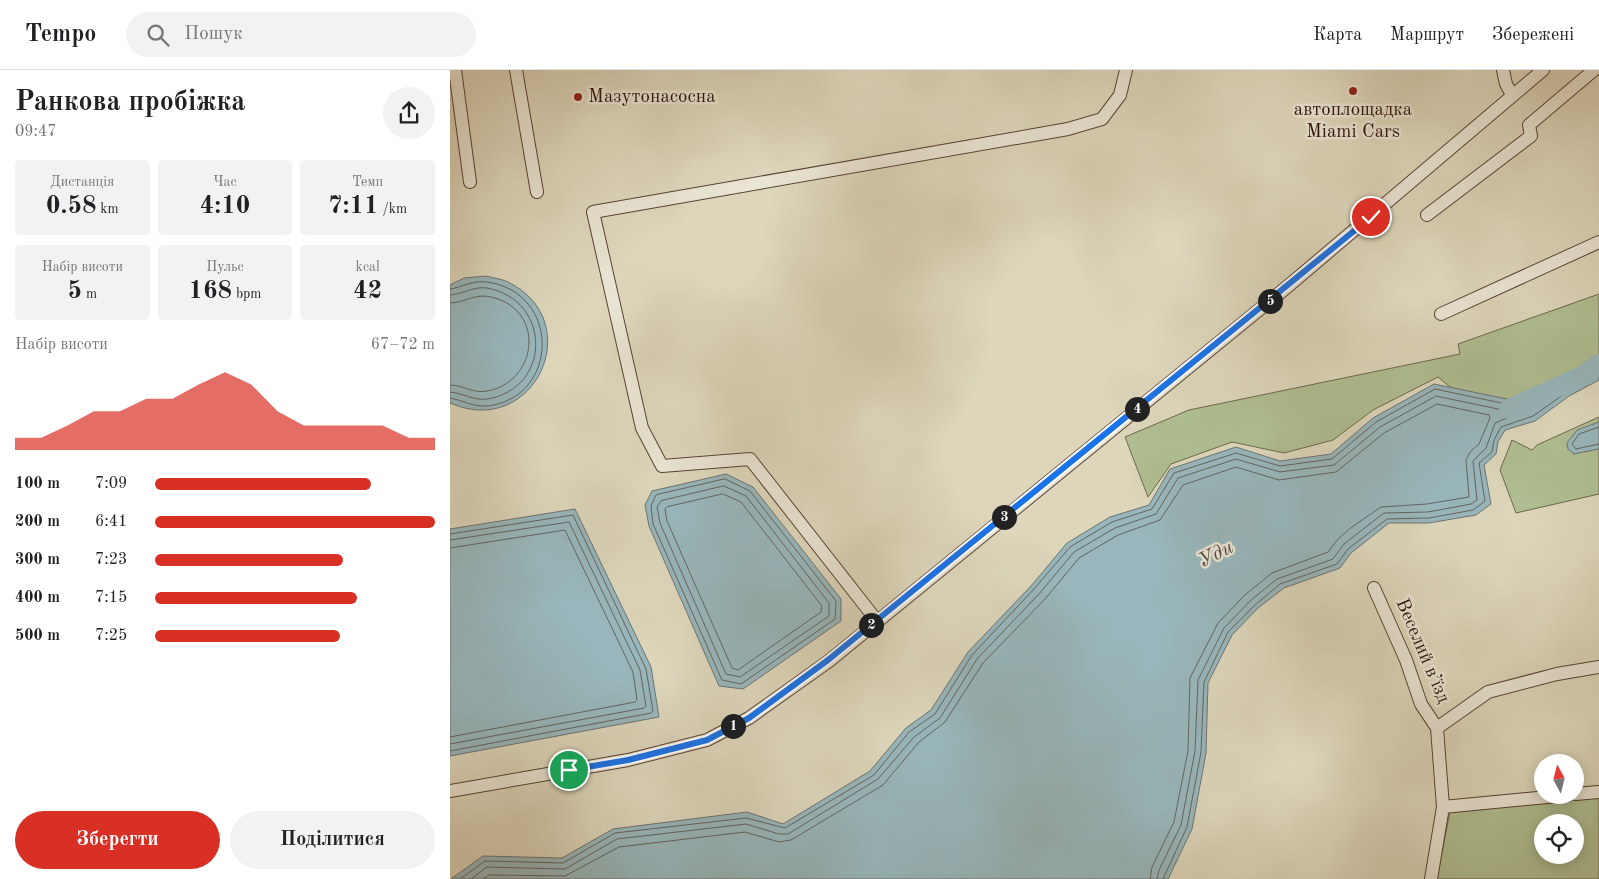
<!DOCTYPE html>
<html lang="uk">
<meta charset="utf-8">
<style>
body{margin:0;font-family:"Old Standard TT",serif;background:#f2f2f2;color:#202124;height:100vh;display:flex;flex-direction:column;font-size:19px;white-space:nowrap}
*{box-sizing:border-box;margin:0}
p{font-size:16px;color:#757577}
.icon{flex:none;width:28px;height:28px;fill:none;stroke:currentColor;stroke-width:2;stroke-linecap:round;stroke-linejoin:round}
.map{position:relative;flex:1;overflow:hidden}
.panel{display:flex;flex-direction:column;background:#fff;width:450px}
.panel>*{flex:none}
.needle{width:32px;rotate:353deg}
.tools{position:absolute;left:1084px;top:684px;display:grid;gap:10px}
.tools a{display:grid;place-items:center;width:50px;height:50px;border-radius:50%;background:#fff;box-shadow:0 2px 12px #0003;font-size:25px}
.pin{position:absolute;display:grid;place-items:center;width:42px;height:42px;color:#fff;margin:-21px;border:2px solid #fff;border-radius:50%;box-shadow:0 1px 5px #0007}
.km{position:absolute;width:25px;height:25px;margin:-12px;border-radius:50%;background:#222;color:#fff;font-size:14px;line-height:25px;text-align:center}
.round{display:grid;place-items:center;flex:none;width:52px;height:52px;border-radius:26px;background:#f2f2f2}
.summary{display:flex;align-items:center;justify-content:space-between;height:85px;padding:0 15px}
h1{font-size:28px;font-weight:800;line-height:38px}
.figures{display:grid;grid-template-columns:repeat(3,1fr);gap:8px;height:85px;padding:5px 15px}
.figures div{display:grid;align-content:center;border-radius:5px;background:#f2f2f2;text-align:center}
.figures b{font-size:25px;font-weight:800}
.figures small{font-size:14px;font-weight:400}
.figures p{font-size:14px}
.chart{height:140px;padding:10px 15px}
.chart p{display:flex;justify-content:space-between}
.chart svg{width:100%;height:90px;margin-top:5px;fill:#d93025;opacity:.7}
.cta{display:flex;gap:10px;margin-top:auto;padding:10px 15px}
.cta a{flex:1;height:58px;border-radius:30px;background:#d93025;color:#fff;font-size:20px;font-weight:800;line-height:58px;text-align:center}
.cta a+a{background:#f2f2f2;color:#202124}
ul{padding:0 15px;list-style:none;font-size:16px}
li{display:grid;grid-template-columns:80px 60px 1fr;align-items:center;height:38px}
li i{height:12px;border-radius:6px;background:#d93025}
header{display:flex;align-items:center;gap:30px;box-sizing:border-box;height:70px;padding:0 25px;background:#fff;border-bottom:1px solid #e0e0e0}
header strong{font-size:24px}
nav{display:flex;gap:28px;margin-inline-start:auto;font-size:18px}
.search{width:350px;height:45px;background:#f2f2f2;display:flex;align-items:center;gap:12px;box-sizing:border-box;padding:0 18px;border-radius:28px;color:#757577;font-size:19px}
main{display:flex;flex:1;min-height:0}
.map>svg:first-child{display:block}
</style>
<header>
<strong>Tempo</strong>
<div class="search"><svg class="icon" aria-label="search" viewBox="0 0 24 24"><circle cx="10" cy="10" r="6"/><path d="M15 15l6 6"/></svg>Пошук</div>
<nav><a>Карта</a><a>Маршрут</a><a>Збережені</a></nav>
</header>
<main>
<section class="panel">
<div class="summary"><div><h1>Ранкова пробіжка</h1><p>09:47</p></div><a class="round"><svg class="icon" aria-label="share" viewBox="0 0 24 24"><path d="M12 15V3M7 8l5-5 5 5M5 13v7h14v-7"/></svg></a></div>
<div class="figures">
<div><p>Дистанція</p><b>0.58<small> km</small></b></div>
<div><p>Час</p><b>4:10</b></div>
<div><p>Темп</p><b>7:11<small> /km</small></b></div>
</div>
<div class="figures">
<div><p>Набір висоти</p><b>5<small> m</small></b></div>
<div><p>Пульс</p><b>168<small> bpm</small></b></div>
<div><p>kcal</p><b>42</b></div>
</div>
<div class="chart"><p><span>Набір висоти</span>67–72 m</p>
<svg viewBox="0 0 160 44" preserveAspectRatio="none"><path d="M0 44V38L10 38L20 32L30 25L40 25L50 19L60 19L70 12L80 6L90 12L100 25L110 32L120 32L130 32L140 32L150 38L160 38V44z"/></svg>
</div>
<ul>
<li><b>100 m</b>7:09<i style="width:77%"></i></li>
<li><b>200 m</b>6:41<i style="width:100%"></i></li>
<li><b>300 m</b>7:23<i style="width:67%"></i></li>
<li><b>400 m</b>7:15<i style="width:72%"></i></li>
<li><b>500 m</b>7:25<i style="width:66%"></i></li>
</ul>
<div class="cta"><a>Зберегти</a><a>Поділитися</a></div>
</section>
<div class="map">
<svg width="1149" height="809" viewBox="0 0 1149 809">
<rect width="100%" height="100%" fill="#ddd6bb"/>
<filter id="stains"><feTurbulence type="fractalNoise" baseFrequency=".004" numOctaves="4"/><feColorMatrix values="0 0 0 0 .2 0 0 0 0 .09 0 0 0 0 .02 0 0 0 .5 -.17"/></filter>
<radialGradient id="worn" r=".72"><stop offset=".6" stop-color="#630" stop-opacity="0"/><stop offset="1" stop-color="#630" stop-opacity=".3"/></radialGradient>
<path fill="#afbe92" stroke="#6d684c" fill-rule="evenodd" d="M 1149,224 L 1149,289 L 1094,317 L 1029,341 L 988,307 L 923,340 L 883,370 L 834,383 L 782,372 L 721,394 L 698,427 L 675,367 L 739,340 L 1010,284 L 1008,274 Z
M 1149,347 L 1149,424 L 1066,443 L 1050,400 L 1062,370 L 1082,380 L 1087,375 Z
M 1149,726 L 1149,809 L 987,809 L 1000,741 ZM 1092,752 L 1125,752 L 1125,785 L 1092,785 Z"/>
<path fill="#98b6bb" stroke="#6c7473" d="M 36,206 C 43,208 52,209 58,212 C 139,252 84,370 0,333 L 0,215 L 14,208 Z
M 1149,290 L 1149,310 L 1119,326 L 1085,351 L 1055,360 L 1048,372 L 1046,384 L 1034,395 L 1041,434 L 1026,445 L 979,453 L 939,453 L 901,483 L 890,498 L 834,518 L 808,538 L 782,565 L 758,613 L 756,683 L 742,759 L 718,809 L 1,809 L 33,786 L 112,788 L 163,759 L 297,742 L 333,754 L 420,701 L 456,658 L 481,640 L 518,582 L 581,516 L 617,473 L 660,447 L 699,435 L 720,399 L 786,377 L 830,391 L 881,384 L 923,348 L 984,314 L 1062,330 L 1088,328 Z
M 1149,352 L 1149,379 L 1124,384 L 1118,379 L 1117,373 L 1127,360 Z
M 276,404 L 303,417 L 391,529 L 391,551 L 293,619 L 269,616 L 199,456 L 195,435 L 202,421 Z
M 125,439 L 201,597 L 209,647 L 0,686 L 0,459 Z"/>
<g fill="none" stroke-linecap="round" stroke-linejoin="round">
<path stroke="#626460" stroke-width="1" d="M 0,219 C 13,217 23,210 37,212 C 111,222 110,328 37,336 C 23,337 12,330 0,328
M 0,225 C 13,224 24,216 37,218 C 102,230 102,319 37,329 C 24,331 13,323 0,322
M 0,233 C 19,232 26,221 48,229 C 96,246 85,313 37,321 C 24,324 13,315 0,315
M 1149,357 L 1129,364 L 1122,374 L 1126,379 L 1149,374
M 275,409 L 300,421 L 386,531 L 385,549 L 291,614 L 272,610 L 203,454 L 201,436 L 206,425 Z
M 274,416 L 296,426 L 379,533 L 379,546 L 290,607 L 276,604 L 210,453 L 207,437 L 211,431 Z
M 273,424 L 291,432 L 372,536 L 371,542 L 288,600 L 282,598 L 217,451 L 215,439 L 217,437 Z
M 0,464 L 123,445 L 196,599 L 203,641 L 201,643 L 0,681
M 0,470 L 119,452 L 190,600 L 196,636 L 194,638 L 0,674
M 0,478 L 115,460 L 183,602 L 187,630 L 185,632 L 0,667
M 10,809 L 35,791 L 113,793 L 165,763 L 296,748 L 335,758 L 424,705 L 459,662 L 485,644 L 522,585 L 584,519 L 620,477 L 662,452 L 702,439 L 724,403 L 786,383 L 830,396 L 882,389 L 926,352 L 985,319 L 1061,335 L 1089,333 L 1149,296
M 21,809 L 37,797 L 115,799 L 167,769 L 296,754 L 329,764 L 338,764 L 428,709 L 464,667 L 490,648 L 527,589 L 589,524 L 624,482 L 665,458 L 706,444 L 728,408 L 786,389 L 830,402 L 884,395 L 930,357 L 986,326 L 1062,342 L 1062,346 L 1045,353 L 1036,378 L 1023,391 L 1027,430 L 1021,434 L 978,442 L 934,443 L 894,474 L 883,489 L 827,509 L 801,530 L 774,558 L 748,610 L 745,681 L 731,755 L 709,800 L 707,809
M 33,809 L 39,805 L 115,806 L 169,777 L 295,762 L 329,772 L 341,770 L 433,715 L 469,672 L 495,652 L 533,593 L 595,529 L 629,488 L 668,465 L 710,450 L 733,415 L 786,397 L 829,410 L 886,402 L 934,363 L 987,334 L 1039,345 L 1040,348 L 1029,374 L 1020,382 L 1016,390 L 1019,427 L 977,434 L 931,437 L 902,457 L 888,469 L 878,482 L 822,503 L 795,525 L 768,553 L 740,608 L 738,681 L 724,752 L 702,797 L 700,809
M 713,809 L 737,757 L 751,682 L 754,612 L 778,562 L 805,535 L 830,514 L 887,494 L 898,479 L 937,449 L 979,448 L 1023,440 L 1035,431 L 1029,393 L 1042,382 L 1044,370 L 1051,357 L 1083,346 L 1117,322 L 1149,306"/>
<path stroke="#98b6bb" stroke-width="20" d="M 1059,339 L 1134,305 L 1149,294"/>
<g stroke="#584233" stroke-width="14">
<path id="minor" d="M 5,0 L 20,112
M 66,0 L 87,122
M 1053,0 L 1056,14 L 1062,25
M 977,145 L 1081,66 L 1079,55 L 1144,0
M 991,244 L 1149,172
M 924,518 L 956,590 L 971,634 L 987,658 L 993,737 L 981,809
M 427,551 L 300,389 L 212,396 L 192,358 L 143,142 L 618,59 L 652,49 L 670,25 L 676,0
M 987,658 L 1038,622 L 1107,604 L 1149,597
M 0,721 L 178,690 L 257,670 L 299,648 L 379,591 L 837,217 L 1093,0
M 1125,724 L 1149,722
M 993,737 L 1118,725"/>
</g>
<use href="#minor" stroke="#e9e4d3" stroke-width="12"/>
</g>
<g fill="none" stroke-linecap="round" stroke-linejoin="round">
<g stroke="#fff" stroke-width="10">
<path id="route" d="M 119,700 L 178,690 L 257,670 L 299,648 L 378,590 L 921,147"/>
</g>
<use href="#route" stroke="#1a73e8" stroke-width="6"/>
</g>
<g fill="#8f2418" stroke="#e9e4d3" stroke-width="2">
<circle cx="903" cy="21" r="5"/>
<circle cx="128" cy="27" r="5"/>
</g>
<g text-anchor="middle" dominant-baseline="central" stroke-width="5" stroke-linejoin="round" paint-order="stroke">
<g font-size="19" fill="#2b1106" stroke="#e9e4d3" text-anchor="start">
<text x="138" y="27">Мазутонасосна</text>
<text x="903" y="40" text-anchor="middle">автоплощадка<tspan x="903" dy="22">Miami Cars</tspan></text>
</g>
<g font-size="19" fill="#2b1106" stroke="#e9e4d3">
<text transform="translate(972 581) rotate(67)">Веселий в’їзд</text>
</g>
<g font-size="20" font-style="italic" fill="#514b45" stroke="#e9e4d3">
<text transform="translate(766 485) rotate(-27)">Уди</text>
</g>
</g>
<rect width="100%" height="100%" filter="url(#stains)"/>
<rect width="100%" height="100%" fill="url(#worn)"/>
</svg>
<div class="tools">
<a><svg class="needle" viewBox="-14 -14 28 28"><path d="M0-13l5 13h-10z" fill="#e53935"/><path d="M0 13l5-13h-10z" fill="#757577"/></svg></a>
<a><svg class="icon" aria-label="locate" viewBox="0 0 24 24"><circle cx="12" cy="12" r="6"/><path d="M12 2v4M12 18v4M2 12h4M18 12h4"/></svg></a>
</div>
<div class="pin" style="left:119px;top:700px;background:#1e9e55"><svg class="icon" aria-label="arrive" viewBox="0 0 24 24"><path d="M6 21V4h12l-3 4 3 4H6"/></svg></div>
<div class="pin" style="left:921px;top:147px;background:#d93025"><svg class="icon" aria-label="check" viewBox="0 0 24 24"><path d="M5 12l5 5 9-10"/></svg></div>
<b class="km" style="left:283px;top:656px">1</b>
<b class="km" style="left:421px;top:555px">2</b>
<b class="km" style="left:554px;top:447px">3</b>
<b class="km" style="left:687px;top:339px">4</b>
<b class="km" style="left:820px;top:231px">5</b>
</div>
</main>
